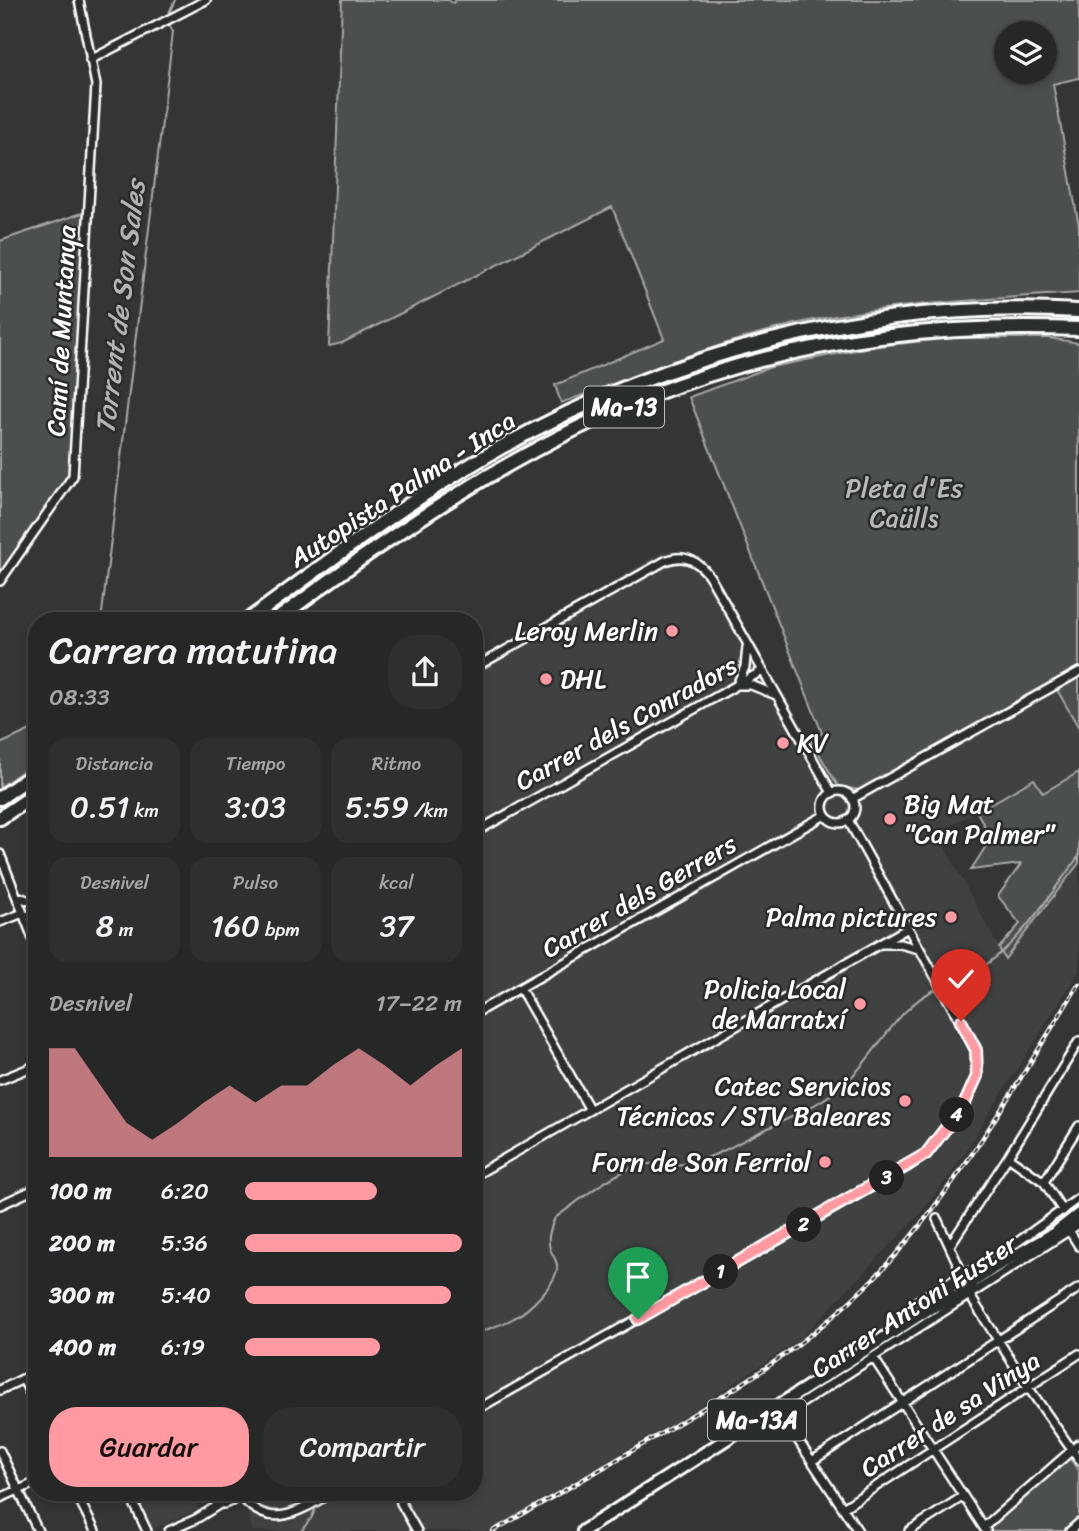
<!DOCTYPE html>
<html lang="es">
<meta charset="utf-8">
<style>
body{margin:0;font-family:Sriracha,sans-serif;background:#2e3030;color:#f1f3f6;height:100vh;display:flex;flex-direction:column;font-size:26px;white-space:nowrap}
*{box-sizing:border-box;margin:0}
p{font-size:23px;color:#a4a6a8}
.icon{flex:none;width:38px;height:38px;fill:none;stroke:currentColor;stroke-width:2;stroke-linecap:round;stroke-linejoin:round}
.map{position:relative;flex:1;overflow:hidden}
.sheet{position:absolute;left:28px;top:612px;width:455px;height:889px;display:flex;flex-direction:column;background:#262828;border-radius:28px;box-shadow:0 4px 10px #0003,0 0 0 2px #424445}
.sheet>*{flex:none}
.fabs{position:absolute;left:994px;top:21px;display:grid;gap:14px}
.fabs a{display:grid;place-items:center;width:63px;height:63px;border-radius:50%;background:#262828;box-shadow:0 4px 10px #0003,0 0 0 2px #424445;font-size:35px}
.pin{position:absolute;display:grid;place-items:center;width:60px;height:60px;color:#fff;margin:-72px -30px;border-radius:50% 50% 50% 0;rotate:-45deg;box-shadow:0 0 7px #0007}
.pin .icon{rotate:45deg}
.km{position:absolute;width:35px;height:35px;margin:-18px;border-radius:50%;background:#222;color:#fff;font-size:19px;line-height:35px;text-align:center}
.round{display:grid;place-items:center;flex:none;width:74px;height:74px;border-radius:28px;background:#2e3030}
.head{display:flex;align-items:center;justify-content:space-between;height:119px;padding:0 21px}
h1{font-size:38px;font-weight:600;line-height:52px}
.stats{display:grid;grid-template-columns:repeat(3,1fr);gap:10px;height:119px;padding:7px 21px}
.stats div{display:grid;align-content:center;border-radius:18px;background:#2e3030;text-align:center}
.stats b{font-size:30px;font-weight:600}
.stats small{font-size:19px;font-weight:400}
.stats p{font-size:19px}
.chart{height:196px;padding:14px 21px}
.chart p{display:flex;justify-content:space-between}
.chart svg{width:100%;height:126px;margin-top:7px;fill:#ff9aa2;opacity:.7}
.button{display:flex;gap:14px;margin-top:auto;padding:14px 21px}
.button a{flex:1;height:80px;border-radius:28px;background:#ff9aa2;color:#111;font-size:28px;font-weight:600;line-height:80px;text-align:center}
.button a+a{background:#2e3030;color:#f1f3f6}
ul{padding:0 21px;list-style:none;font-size:23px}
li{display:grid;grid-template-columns:112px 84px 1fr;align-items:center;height:52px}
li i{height:18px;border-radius:9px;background:#ff9aa2}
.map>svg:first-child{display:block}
</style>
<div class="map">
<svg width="1079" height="1531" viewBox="0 0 1079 1531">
<rect width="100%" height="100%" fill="#333536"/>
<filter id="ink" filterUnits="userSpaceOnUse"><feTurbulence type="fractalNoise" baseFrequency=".0143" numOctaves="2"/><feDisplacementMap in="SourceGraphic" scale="14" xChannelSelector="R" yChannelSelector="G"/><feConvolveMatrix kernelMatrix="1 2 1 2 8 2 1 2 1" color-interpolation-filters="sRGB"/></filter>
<g filter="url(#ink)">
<path fill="#404243" d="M 663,551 L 690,552 L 713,569 L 816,750 L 847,788 L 867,796 L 1058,690 L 1079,728 L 1079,772 L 1043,793 L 1033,779 L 937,833 L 1005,959 L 1079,863 L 1079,971 L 952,1172 L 919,1215 L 800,1339 L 686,1415 L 488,1531 L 253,1531 L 240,1493 L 474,1493 L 474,666 Z
M 131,1493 L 191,1493 L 199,1509 L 149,1531 Z"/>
<path fill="#4c4f50" stroke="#a6a7a8" stroke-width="2" fill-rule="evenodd" d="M 342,0 L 448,0 L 453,3 L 456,0 L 1079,0 L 1079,78 L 1053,84 L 1079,226 L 1079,293 C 988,299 898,303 809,321 C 724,339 642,374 561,403 L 555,385 L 664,339 L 612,207 L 342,343 L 329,346 ZM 1006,33 L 1045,33 L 1045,72 L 1006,72 Z
M 85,212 L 72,438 L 68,476 L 0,575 L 0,241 Z
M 951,338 L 1049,338 L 1079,343 L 1079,728 L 1052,681 L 859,790 L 838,786 L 811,740 L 822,733 L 689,397 L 771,367 L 871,347 Z
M 37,727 L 37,761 L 0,787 L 0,744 Z
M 1079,772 L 1079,863 L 1005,959 L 999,948 L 1020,924 L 998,896 L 1021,864 L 971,870 L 991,838 L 977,812 L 1034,779 L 1043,793 Z
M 1069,1458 L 1079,1470 L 1079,1531 L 986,1531 Z"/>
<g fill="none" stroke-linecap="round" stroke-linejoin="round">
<path stroke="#abacad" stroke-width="2" d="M 168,15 L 175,0
M 101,621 L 173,32 L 169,24
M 943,986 C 958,980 974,974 987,964 C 1024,938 1052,891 1079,856
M 474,1335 C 487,1328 501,1326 514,1318 C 528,1311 559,1282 557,1265 C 556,1259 552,1254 550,1249 C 547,1238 550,1229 555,1218 C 580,1200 607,1177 636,1166 C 653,1160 671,1168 689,1163 C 716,1157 738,1143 762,1131 C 787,1119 815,1107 837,1090 C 875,1061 893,1008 938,988
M 301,1531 L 312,1517 L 317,1504"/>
<g stroke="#fff" stroke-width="12">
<path id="street" d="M 90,60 L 206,0
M 0,581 L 73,476 L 96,85 L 79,0
M 747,647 L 745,667 L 737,685 L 751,685 L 776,695
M 474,668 L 665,561 C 684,553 699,561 710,577 L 832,793
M823 807a16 16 0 1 1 32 0a16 16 0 1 1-32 0Z
M 852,799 L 1079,672
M 474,833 L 762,671
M 0,854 L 37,949
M 17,896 L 37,904
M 25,917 L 37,911
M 0,922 L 23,913
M 882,944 L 900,944 L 919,949
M 520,988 L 590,1110
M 474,1014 L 825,815
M 0,1080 L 37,1065
M 1008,1157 L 1044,1182 L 1063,1211
M 474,1176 L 908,928
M 1044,1182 L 1079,1126
M 0,1205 L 37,1188
M 937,1219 L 962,1273
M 1070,1232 L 1079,1246
M 950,1245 L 1008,1157 L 1079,1041
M 980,1269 L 1079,1198
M 970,1296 L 1028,1387 L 1079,1460
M 914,1303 L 957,1278
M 873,1357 L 986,1531
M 23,1379 L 37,1408
M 0,1390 L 37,1372
M 474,1411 L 907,1167 L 926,1154 L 965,1103 L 977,1076 L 976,1050 L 848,820
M 0,1451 L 38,1531
M 812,1461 L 1079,1288
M 76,1493 L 95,1531
M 129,1493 L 147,1531
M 209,1493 L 213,1500 L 224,1504 L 232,1501 L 236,1493
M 238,1493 C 268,1531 294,1515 331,1493
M 399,1493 L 401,1503 L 417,1531
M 0,1498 L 37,1482
M 843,1508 L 1079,1354
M 984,1527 L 1079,1444
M 169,1531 L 196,1519 L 220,1504
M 858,1531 L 782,1416 L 1079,1224
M 909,1531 L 962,1497
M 1070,1531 L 1079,1523"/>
</g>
<g stroke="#fff" stroke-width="16">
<path id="primary" d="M 938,1300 L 953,1286 L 960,1274 L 969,1274 L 985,1268
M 583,1531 L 929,1309 L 969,1291 L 973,1282 L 992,1269 L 1056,1232 L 1079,1214"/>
</g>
<g stroke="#fff" stroke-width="18">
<path id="highway" d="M 247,621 C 325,564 402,505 486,456 C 665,352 872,299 1079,311
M 275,621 C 390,535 513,451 647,397 C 786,341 930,323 1079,329
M 0,798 L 37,772
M 0,818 L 37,793"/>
</g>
<use href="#street" stroke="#2a2d2e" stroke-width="7"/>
<use href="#primary" stroke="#2a2d2e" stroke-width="10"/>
<use href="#highway" stroke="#2a2d2e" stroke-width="12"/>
<g stroke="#fff" stroke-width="4.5">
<path id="rail" d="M 493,1531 C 544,1502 595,1473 645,1443 C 729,1394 808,1346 876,1276 C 955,1194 1018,1081 1079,984"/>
</g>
<use href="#rail" stroke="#2a2d2e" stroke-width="2" stroke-dasharray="5" stroke-linecap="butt"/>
</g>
</g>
<g fill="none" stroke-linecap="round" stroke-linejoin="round" filter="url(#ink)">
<g stroke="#fff" stroke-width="14">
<path id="route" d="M 638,1319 L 926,1154 L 965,1103 L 977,1076 L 976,1050 L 961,1021"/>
</g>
<use href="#route" stroke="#ff9aa2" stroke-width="9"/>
</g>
<g fill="#ff9aa2" stroke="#2a2d2e" stroke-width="2.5">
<circle cx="672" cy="631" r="7"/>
<circle cx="546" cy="679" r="7"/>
<circle cx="783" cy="743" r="7"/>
<circle cx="890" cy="819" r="7"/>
<circle cx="951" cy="917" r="7"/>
<circle cx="860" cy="1004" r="7"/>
<circle cx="905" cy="1101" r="7"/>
<circle cx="825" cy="1162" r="7"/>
</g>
<g text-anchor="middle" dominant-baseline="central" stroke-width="5" stroke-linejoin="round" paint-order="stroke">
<g fill="#2a2d2e" stroke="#bfc0c0" stroke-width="2">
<rect x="584" y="386.5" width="80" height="41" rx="5"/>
<rect x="708" y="1399.5" width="98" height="41" rx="5"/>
</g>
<g font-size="24" font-weight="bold" fill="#fff">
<text x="624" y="407">Ma-13</text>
<text x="757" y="1420">Ma-13A</text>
</g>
<g font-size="26" fill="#fff" stroke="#2a2d2e">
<text transform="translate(61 331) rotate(-87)">Camí de Muntanya</text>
<text transform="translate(402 489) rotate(-33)">Autopista Palma - Inca</text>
<text transform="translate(626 723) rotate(-29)">Carrer dels Conradors</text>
<text transform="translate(639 896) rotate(-30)">Carrer dels Gerrers</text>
<text transform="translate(914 1306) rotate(-33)">Carrer Antoni Fuster</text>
<text transform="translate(950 1414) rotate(-33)">Carrer de sa Vinya</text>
</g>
<g font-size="26" fill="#b7b9b9" stroke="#2a2d2e">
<text x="904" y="488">Pleta d'Es<tspan x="904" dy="30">Caülls</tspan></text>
</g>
<g font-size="26" fill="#fff" stroke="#2a2d2e" text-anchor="end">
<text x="658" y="631">Leroy Merlin</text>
<text x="560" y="679" text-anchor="start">DHL</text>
<text x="797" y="743" text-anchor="start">KV</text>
<text x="904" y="804" text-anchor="start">Big Mat<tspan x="904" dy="30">"Can Palmer"</tspan></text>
<text x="937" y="917">Palma pictures</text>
<text x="846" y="989">Policia Local<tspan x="846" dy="30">de Marratxí</tspan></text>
<text x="891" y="1086">Catec Servicios<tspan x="891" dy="30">Técnicos / STV Baleares</tspan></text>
<text x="811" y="1162">Forn de Son Ferriol</text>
</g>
<g font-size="28" font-style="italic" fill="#b2b3b4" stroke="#2a2d2e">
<text transform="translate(120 307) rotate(-83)">Torrent de Son Sales</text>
</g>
</g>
</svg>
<div class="fabs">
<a><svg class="icon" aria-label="layers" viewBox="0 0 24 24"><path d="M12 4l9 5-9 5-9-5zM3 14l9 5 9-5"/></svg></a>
</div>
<div class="pin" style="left:638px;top:1319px;background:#1e9e55"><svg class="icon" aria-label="arrive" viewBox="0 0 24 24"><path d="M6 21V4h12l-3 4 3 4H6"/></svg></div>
<div class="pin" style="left:961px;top:1021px;background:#d93025"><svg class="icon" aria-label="check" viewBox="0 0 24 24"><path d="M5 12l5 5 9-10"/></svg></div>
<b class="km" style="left:721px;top:1272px">1</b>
<b class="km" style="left:804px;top:1225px">2</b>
<b class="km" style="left:887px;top:1178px">3</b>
<b class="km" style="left:957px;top:1115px">4</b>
<section class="sheet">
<div class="head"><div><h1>Carrera matutina</h1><p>08:33</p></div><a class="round"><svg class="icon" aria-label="share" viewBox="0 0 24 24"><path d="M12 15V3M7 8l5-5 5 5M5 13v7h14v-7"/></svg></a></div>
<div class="stats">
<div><p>Distancia</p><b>0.51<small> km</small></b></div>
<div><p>Tiempo</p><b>3:03</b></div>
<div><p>Ritmo</p><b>5:59<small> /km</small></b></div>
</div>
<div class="stats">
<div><p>Desnivel</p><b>8<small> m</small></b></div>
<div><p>Pulso</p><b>160<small> bpm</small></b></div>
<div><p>kcal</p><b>37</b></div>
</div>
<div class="chart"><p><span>Desnivel</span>17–22 m</p>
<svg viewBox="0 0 160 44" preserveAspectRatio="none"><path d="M0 44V6L10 6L20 19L30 32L40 38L50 32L60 25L70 19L80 25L90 19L100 19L110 12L120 6L130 12L140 19L150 12L160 6V44z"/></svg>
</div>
<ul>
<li><b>100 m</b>6:20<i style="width:61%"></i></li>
<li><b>200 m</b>5:36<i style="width:100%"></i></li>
<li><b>300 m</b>5:40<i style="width:95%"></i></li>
<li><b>400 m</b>6:19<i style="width:62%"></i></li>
</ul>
<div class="button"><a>Guardar</a><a>Compartir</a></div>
</section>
</div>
